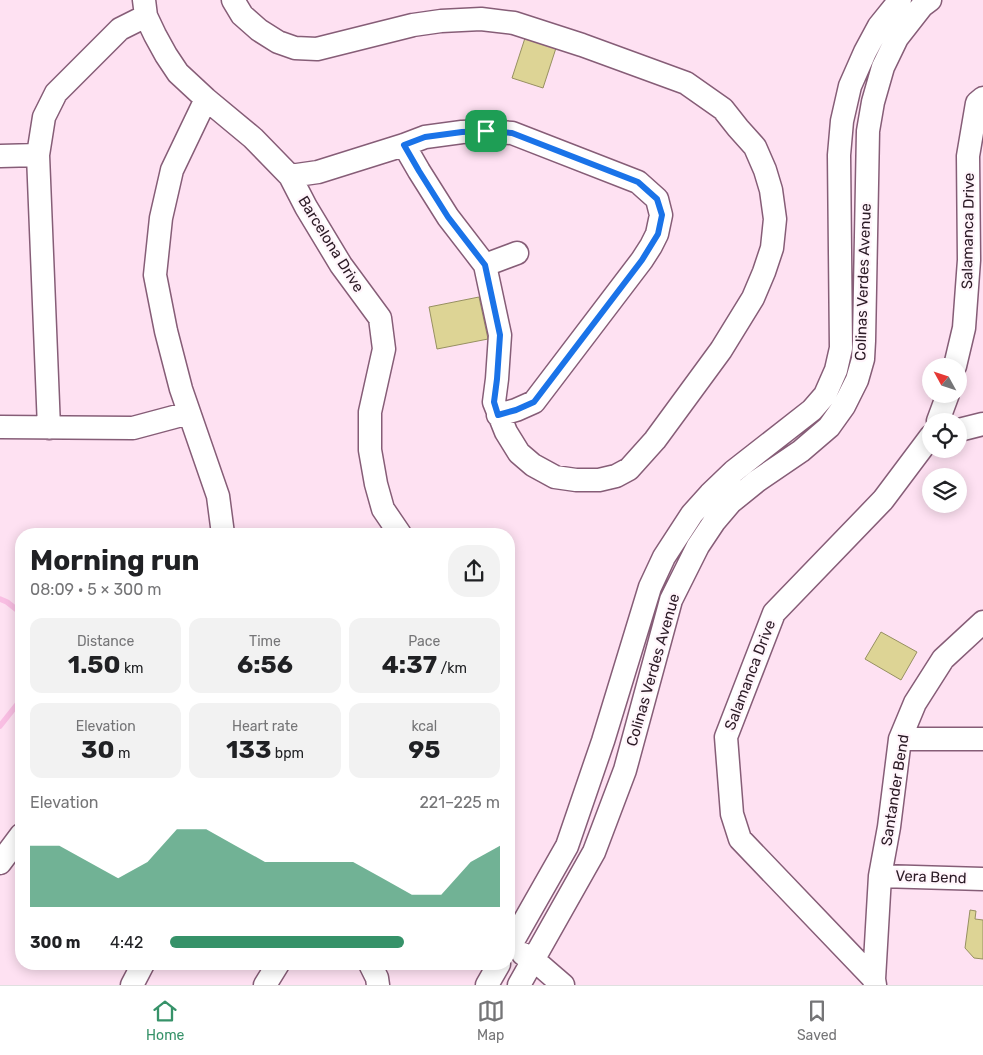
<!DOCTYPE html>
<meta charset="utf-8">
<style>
body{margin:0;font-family:Rubik,sans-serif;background:#f2f2f2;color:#202124;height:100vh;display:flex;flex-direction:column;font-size:19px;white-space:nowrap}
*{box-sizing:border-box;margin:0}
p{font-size:16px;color:#757577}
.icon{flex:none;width:28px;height:28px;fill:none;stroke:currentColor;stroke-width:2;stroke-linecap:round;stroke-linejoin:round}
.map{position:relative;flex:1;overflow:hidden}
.details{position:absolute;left:15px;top:528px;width:500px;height:442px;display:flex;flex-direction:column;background:#fff;border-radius:20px;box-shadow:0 2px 12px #0003}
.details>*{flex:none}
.needle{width:32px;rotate:310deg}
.tools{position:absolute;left:922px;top:358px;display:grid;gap:10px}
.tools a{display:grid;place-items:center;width:45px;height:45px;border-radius:50%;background:#fff;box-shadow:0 2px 12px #0003;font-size:25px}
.pin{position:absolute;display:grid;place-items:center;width:42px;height:42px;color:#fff;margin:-21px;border-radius:10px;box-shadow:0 2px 8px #0006}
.round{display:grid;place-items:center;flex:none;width:52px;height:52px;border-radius:20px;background:#f2f2f2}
.overview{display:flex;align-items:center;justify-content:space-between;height:85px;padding:0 15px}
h1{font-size:28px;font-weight:700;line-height:38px}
.metrics{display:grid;grid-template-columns:repeat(3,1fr);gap:8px;height:85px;padding:5px 15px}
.metrics div{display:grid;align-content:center;border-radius:12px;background:#f2f2f2;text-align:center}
.metrics b{font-size:25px;font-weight:700}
.metrics small{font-size:14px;font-weight:400}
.metrics p{font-size:14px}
.chart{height:140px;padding:10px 15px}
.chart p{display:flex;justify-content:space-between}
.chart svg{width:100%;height:90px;margin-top:5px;fill:#369269;opacity:.7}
ul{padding:0 15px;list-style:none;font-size:16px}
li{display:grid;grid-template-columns:80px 60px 1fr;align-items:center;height:38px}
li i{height:12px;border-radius:6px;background:#369269}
.tabs{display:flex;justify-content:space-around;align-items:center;height:70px;border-top:1px solid #e0e0e0;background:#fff;font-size:14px;color:#757577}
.tabs a{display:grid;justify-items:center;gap:2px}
.tabs .current{color:#369269}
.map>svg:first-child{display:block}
</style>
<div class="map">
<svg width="983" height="985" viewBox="0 0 983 985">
<rect width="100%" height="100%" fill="#fee1f2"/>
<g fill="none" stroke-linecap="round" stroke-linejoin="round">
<path stroke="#f9bee3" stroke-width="5.5" d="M 0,599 L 7,602 L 21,613
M 0,726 L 19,702 L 21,696"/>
</g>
<path fill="#ddd495" stroke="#979061" d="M 525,38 L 556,48 L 543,88 L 512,78 Z
M 479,297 L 488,339 L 437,349 L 429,307 Z
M 881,632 L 917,652 L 901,680 L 865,659 Z
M 970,910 L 976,911 L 975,919 L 983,920 L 983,959 L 974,958 L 965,948 Z"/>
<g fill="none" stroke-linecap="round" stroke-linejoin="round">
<g stroke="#865d77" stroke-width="25">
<path id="minor" d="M 144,0 L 146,16 L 155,35 L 166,55 L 178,73 L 206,99 L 253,138 L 290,176 L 306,207 L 341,265 L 380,318 L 384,349 L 370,412 L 370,450 L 376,484 L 383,509 L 400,534
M 233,0 L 242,15 L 259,30 L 278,42 L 295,48 L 317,49 L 413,25 L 441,21 L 481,19 L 514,23 L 582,45 L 686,83 L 723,109 L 738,128 L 755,147 L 765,170 L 771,190 L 775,219 L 772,248 L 764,272 L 753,298 L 721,350 L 655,440 L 629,469 L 616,476 L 599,480 L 576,480 L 555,477 L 533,465 L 519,453 L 506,432 L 494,402 L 497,379 L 500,335 L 485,265 L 448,217 L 419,171 L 404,145
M 206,99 L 172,170 L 161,218 L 155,275 L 166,331 L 181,389 L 218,496 L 223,534
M 0,156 L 38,155
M 290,176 L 318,172 L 404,145 L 425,137 L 462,132 L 486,131 L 512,133 L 638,182 L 657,199 L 661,215 L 657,234 L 651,246 L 642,260 L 534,402 L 516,410 L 498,415
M 485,265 L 517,253
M 955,366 L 964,328 L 969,260 L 968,156 L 977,103 L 983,98
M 938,421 L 948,394
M 0,427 L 133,428 L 189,413
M 49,428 L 38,155 L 44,117 L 56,93 L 120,29 L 146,16
M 959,430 L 983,424
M 900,739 L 983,739
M 0,863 L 21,835
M 880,876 L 983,879
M 509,948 L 567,846 L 603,741 L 650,587 L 664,557 L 692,514 L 710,494 L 734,471 L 812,410 L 825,395 L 836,370 L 841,348 L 839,155 L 842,121 L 850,86 L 865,52 L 879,26 L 900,0
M 523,954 L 534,960 L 563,985
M 370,964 L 377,978 L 378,985
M 874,979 L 740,839 L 732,814 L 726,737 L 774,613 L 883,500 L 931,436
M 132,985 L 143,964
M 265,985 L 278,964
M 487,985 L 499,964
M 519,985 L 594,852 L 625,770 L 671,600 L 698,546 L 714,522 L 731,502 L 757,481 L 801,451 L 829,427 L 844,406 L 857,380 L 863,359 L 864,341 L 868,131 L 873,102 L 883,67 L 897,38 L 922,6 L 930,0
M 875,985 L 874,979 L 880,876 L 889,827 L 900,739 L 915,703 L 943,659 L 983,622"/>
</g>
<use href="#minor" stroke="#fff" stroke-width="22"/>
</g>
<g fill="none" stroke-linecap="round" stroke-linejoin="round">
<g stroke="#fff" stroke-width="10">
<path id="route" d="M 486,131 L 512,133 L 638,182 L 657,199 L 662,215 L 658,234 L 642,260 L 534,402 L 516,410 L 498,415 L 494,402 L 497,379 L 500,335 L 485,265 L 448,217 L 419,171 L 404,145 L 425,137 L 462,132 Z"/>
</g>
<use href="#route" stroke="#1a73e8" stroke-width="6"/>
</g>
<g text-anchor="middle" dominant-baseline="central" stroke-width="4.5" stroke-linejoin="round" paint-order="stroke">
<g font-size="15" fill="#2b1a25" stroke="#fff5fb">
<text transform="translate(968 231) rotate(-89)">Salamanca Drive</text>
<text transform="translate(331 244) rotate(58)">Barcelona Drive</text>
<text transform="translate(863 282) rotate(-88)">Colinas Verdes Avenue</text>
<text transform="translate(653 670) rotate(-74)">Colinas Verdes Avenue</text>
<text transform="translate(750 675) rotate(-69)">Salamanca Drive</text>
<text transform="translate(895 790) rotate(-81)">Santander Bend</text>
<text transform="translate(931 877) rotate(2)">Vera Bend</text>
</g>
</g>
</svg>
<div class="tools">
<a><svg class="needle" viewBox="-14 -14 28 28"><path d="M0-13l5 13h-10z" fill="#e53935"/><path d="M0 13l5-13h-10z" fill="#757577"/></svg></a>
<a><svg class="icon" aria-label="locate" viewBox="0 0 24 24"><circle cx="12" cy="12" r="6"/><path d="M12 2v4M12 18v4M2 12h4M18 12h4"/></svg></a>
<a><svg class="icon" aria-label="layers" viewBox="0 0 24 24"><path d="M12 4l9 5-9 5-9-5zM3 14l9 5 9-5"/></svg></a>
</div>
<div class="pin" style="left:486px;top:131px;background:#1e9e55"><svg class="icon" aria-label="arrive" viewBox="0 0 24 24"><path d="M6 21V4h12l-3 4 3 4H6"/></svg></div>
<section class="details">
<div class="overview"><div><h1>Morning run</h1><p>08:09 · 5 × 300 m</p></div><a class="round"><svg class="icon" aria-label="share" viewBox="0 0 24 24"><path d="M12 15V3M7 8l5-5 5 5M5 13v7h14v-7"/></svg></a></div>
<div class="metrics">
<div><p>Distance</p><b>1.50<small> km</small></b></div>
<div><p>Time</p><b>6:56</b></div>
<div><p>Pace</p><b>4:37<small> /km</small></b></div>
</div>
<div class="metrics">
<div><p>Elevation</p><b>30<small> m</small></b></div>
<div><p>Heart rate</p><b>133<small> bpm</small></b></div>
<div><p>kcal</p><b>95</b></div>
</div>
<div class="chart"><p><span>Elevation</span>221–225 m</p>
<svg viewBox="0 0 160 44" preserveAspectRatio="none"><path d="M0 44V14L10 14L20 22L30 30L40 22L50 6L60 6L70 14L80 22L90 22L100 22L110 22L120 30L130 38L140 38L150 22L160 14V44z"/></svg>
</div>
<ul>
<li><b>300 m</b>4:42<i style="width:71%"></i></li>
</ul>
</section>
</div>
<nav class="tabs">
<a class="current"><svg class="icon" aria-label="home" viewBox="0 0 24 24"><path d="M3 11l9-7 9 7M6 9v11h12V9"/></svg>Home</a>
<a><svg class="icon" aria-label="map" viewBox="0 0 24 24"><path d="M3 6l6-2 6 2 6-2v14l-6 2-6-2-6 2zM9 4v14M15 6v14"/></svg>Map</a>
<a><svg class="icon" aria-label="saved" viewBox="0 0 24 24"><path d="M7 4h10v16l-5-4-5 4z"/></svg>Saved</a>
</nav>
